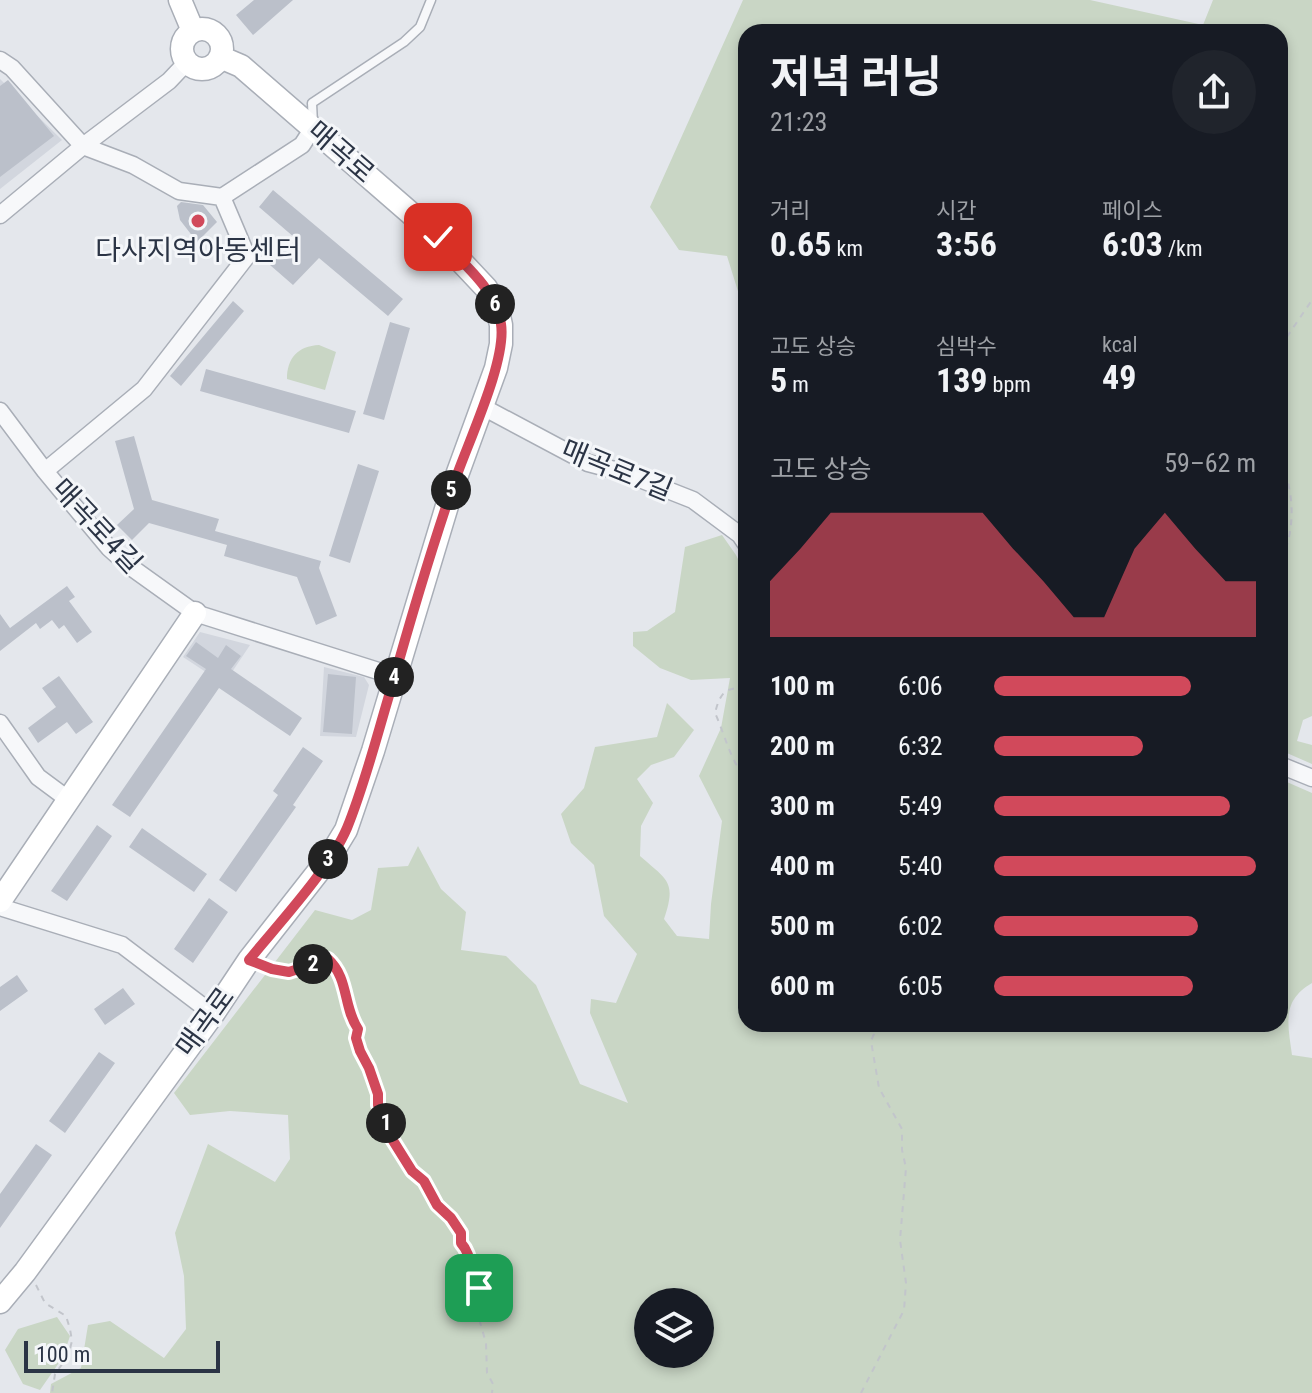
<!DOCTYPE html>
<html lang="ko">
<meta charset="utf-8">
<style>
body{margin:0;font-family:"Roboto Condensed","Noto Sans KR",sans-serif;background:#20242c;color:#f1f3f6;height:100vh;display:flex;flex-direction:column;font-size:30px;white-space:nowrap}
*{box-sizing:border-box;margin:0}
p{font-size:26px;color:#9ea1a6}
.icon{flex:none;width:44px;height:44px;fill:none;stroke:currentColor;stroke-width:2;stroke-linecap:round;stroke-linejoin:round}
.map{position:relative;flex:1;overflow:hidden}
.side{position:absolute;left:738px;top:24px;width:550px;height:1008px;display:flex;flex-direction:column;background:#171b24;border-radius:24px;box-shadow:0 4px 12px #0003}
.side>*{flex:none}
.tools{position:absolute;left:634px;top:1288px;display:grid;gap:16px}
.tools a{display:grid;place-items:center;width:80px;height:80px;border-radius:50%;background:#171b24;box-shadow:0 4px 12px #0003;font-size:40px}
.scale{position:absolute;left:24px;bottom:20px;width:196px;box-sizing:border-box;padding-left:8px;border:4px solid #2b3445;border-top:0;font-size:22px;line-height:28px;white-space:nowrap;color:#2b3445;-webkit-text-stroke:6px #f4f6f9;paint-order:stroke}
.pin{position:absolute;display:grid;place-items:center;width:68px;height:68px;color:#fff;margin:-34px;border-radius:16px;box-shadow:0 4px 12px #0006}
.km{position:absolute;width:40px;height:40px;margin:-20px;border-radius:50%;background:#222;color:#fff;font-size:22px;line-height:40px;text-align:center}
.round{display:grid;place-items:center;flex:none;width:84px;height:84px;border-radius:42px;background:#20242c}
.headline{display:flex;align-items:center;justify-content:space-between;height:136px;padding:0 32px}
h1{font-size:44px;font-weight:700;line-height:60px}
.figures{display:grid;grid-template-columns:repeat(3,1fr);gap:12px;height:136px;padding:8px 32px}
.figures div{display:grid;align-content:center}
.figures b{font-size:34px;font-weight:700}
.figures small{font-size:22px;font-weight:400}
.figures p{font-size:22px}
.chart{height:224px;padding:16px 32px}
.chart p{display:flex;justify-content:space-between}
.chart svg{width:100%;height:144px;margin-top:8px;fill:#d1495b;opacity:.7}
ul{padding:0 32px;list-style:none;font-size:26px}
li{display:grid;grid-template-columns:128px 96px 1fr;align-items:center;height:60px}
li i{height:20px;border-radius:10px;background:#d1495b}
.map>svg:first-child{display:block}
</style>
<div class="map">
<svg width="1312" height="1393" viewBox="0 0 1312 1393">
<rect width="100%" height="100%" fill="#e4e7ec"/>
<path fill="#d2d6de" d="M 0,79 L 62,140 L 0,189 Z
M 200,632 L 250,645 L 224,684 L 183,657 Z
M 324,667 L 364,677 L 369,685 L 356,737 L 320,736 Z"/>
<path fill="#c9d6c5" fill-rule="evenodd" d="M 743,0 L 1090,0 L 1203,25 L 1213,0 L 1312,0 L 1312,716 L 1303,720 L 1297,741 L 1312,745 L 1312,764 L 1280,750 L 1280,32 L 746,32 L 746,317 L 727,256 L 679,250 L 650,207 Z
M 319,345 L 336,352 L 325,390 L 287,379 C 287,358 298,346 319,345 Z
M 722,535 L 736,555 L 746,575 L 746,1024 L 1280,1024 L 1280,779 L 1312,793 L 1312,983 C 1281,1001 1288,1024 1292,1055 L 1312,1058 L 1312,1393 L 50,1393 L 51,1384 L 81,1368 L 88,1325 L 110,1321 L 164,1358 L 186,1329 L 184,1276 L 175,1233 L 208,1144 L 275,1182 L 290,1159 L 288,1115 L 230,1111 L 190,1115 L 174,1093 L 315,910 L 352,920 L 371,910 L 378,868 L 408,866 L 418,846 L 441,889 L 466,912 L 461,950 L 506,956 L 536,985 L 580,1084 L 628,1103 L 590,1013 L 591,999 L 616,1003 L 637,954 L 604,916 L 594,865 L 571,843 L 561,814 L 584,788 L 595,747 L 657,737 L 667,703 L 694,730 L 674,757 L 651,765 L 637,779 L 653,803 L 641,826 L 640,856 C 667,880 677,881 664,919 L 677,936 L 709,939 L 711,904 L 722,821 L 699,776 L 721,728 L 730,678 L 691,680 L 660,668 L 633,646 L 633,632 L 647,631 L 675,612 L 685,547 ZM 700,1302 L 700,1354 L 648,1354 L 648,1302 Z
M 57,1317 L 70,1336 L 63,1357 L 40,1390 L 23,1384 L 5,1350 L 18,1329 Z"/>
<path fill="#bbc0ca" d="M 254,0 L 293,0 L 253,35 L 236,15 Z
M 8,80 L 54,136 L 0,177 L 0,86 Z
M 273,190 L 403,299 L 388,316 L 319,258 L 293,285 L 270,265 L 295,238 L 259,207 Z
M 181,202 L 203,205 L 217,222 L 197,242 L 180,220 L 177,206 Z
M 233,301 L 244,311 L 181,386 L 170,376 Z
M 390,322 L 410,328 L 384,420 L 363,414 Z
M 206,369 L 356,411 L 349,433 L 200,391 Z
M 134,436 L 152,500 L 219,519 L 215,531 L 321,561 L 319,568 L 337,616 L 316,625 L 297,577 L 224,556 L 227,545 L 149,523 L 132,540 L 117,525 L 134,509 L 115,441 Z
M 358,464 L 379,471 L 350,563 L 329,556 Z
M 67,586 L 75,597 L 69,601 L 92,632 L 77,643 L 64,625 L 59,629 L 52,620 L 40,629 L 36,623 L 0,651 L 0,614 L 10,628 Z
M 196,642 L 218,658 L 226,645 L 241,656 L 231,669 L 302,718 L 290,736 L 219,688 L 130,817 L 112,805 L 206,669 L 186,656 Z
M 328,674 L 356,677 L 352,734 L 323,732 Z
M 59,676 L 93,722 L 76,734 L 67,722 L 38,743 L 28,728 L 56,707 L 42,688 Z
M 303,747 L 323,761 L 293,805 L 296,807 L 236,892 L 219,880 L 278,795 L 273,791 Z
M 97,825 L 112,836 L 67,901 L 51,891 Z
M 142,828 L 207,874 L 194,892 L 129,847 Z
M 209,898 L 228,912 L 193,963 L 174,949 Z
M 17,975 L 28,991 L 0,1011 L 0,987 Z
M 123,988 L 135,1004 L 105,1025 L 94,1009 Z
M 99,1052 L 115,1063 L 65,1133 L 49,1121 Z
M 36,1144 L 52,1155 L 0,1228 L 0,1194 Z"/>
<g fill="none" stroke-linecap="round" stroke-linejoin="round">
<g stroke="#a9aeb7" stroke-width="11">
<path id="lane" d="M 313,124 L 312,103 L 404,42 L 420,27 L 431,0"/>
</g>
<g stroke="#a9aeb7" stroke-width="19">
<path id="street" d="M 0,60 L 12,68 L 83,146 L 133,165 L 179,191 L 222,197
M 0,215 L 83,146 L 169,81 L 187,62
M 481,406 L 588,463 L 622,472 L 693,500 L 740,535 L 746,544
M 0,411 L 45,471 L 109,548 L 128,565 L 195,613 L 394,676
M 45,471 L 144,389 L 247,256 L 222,197 L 302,145 L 313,128
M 0,723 L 38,777 L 69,800
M 1280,765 L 1312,778
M 0,907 L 122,945 L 213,1014"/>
</g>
<g stroke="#a9aeb7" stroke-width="25">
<path id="secondary" d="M 180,0 L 193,31
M182 49a20 20 0 1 1 40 0a20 20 0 1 1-40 0Z
M 0,901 L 195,613
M 0,1302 L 25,1272 L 213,1014 L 249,960 L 329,858 L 346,830 L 373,751 L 453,486 L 496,368 L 501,344 L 501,325 L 497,307 L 486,288 L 438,237 L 241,66 L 220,57"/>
</g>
<path stroke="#c2c5cb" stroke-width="2" stroke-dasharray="6 6" stroke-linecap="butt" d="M 1280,347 L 1312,300
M 1280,461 C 1296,494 1295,532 1280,564
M 746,688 C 725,687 720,693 715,713 C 725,735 730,760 746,779
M 268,967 L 289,972 L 328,959 C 349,978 343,1007 358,1029 L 356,1038 L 360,1051 L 369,1068 L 378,1094 L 378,1105 L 385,1117 L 387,1131 L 412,1171 L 424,1181 L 437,1205 L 451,1218 L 461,1233 L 461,1243 C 473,1256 469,1273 479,1288 L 475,1305 L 486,1343 L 487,1373 L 493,1384 L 492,1393
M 36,1285 L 45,1303 L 66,1316 L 70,1329 L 72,1341 L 68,1356 L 55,1374 L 52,1393
M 861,1393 L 904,1310 L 906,1283 L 900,1240 L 906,1168 L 902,1150 L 902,1129 L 879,1088 L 871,1041 L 874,1034 L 871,1024"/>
<use href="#lane" stroke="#f7f8fa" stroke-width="8"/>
<use href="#street" stroke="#f7f8fa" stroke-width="16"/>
<use href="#secondary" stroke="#fff" stroke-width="22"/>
</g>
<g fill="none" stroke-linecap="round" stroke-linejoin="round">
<g stroke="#fff" stroke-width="16">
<path id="route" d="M 438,237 C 461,262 496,288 501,324 C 507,362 466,446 453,486 C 430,553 410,621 391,689 C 377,735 365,784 347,828 C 329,870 279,923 249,960 L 272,969 L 289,972 L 328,959 C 349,978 343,1007 358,1029 L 356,1038 L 360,1051 L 369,1068 L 378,1094 L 378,1105 L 385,1117 L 387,1131 L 412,1171 L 424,1181 L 437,1205 L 451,1218 L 461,1233 L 461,1243 C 473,1256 469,1273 479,1288"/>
</g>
<use href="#route" stroke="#d1495b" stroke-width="10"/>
</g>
<circle fill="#d1495b" stroke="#f4f6f9" stroke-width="3" cx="198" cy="221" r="8"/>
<g text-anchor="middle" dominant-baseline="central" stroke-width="6" stroke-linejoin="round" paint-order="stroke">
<g font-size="28" fill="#2b3445" stroke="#f4f6f9">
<text transform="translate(341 152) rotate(41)">매곡로</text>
<text transform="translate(617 470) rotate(22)">매곡로7길</text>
<text transform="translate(97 526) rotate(47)">매곡로4길</text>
<text transform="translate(205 1022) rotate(-54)">매곡로</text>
</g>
<g font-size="28" fill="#2b3445" stroke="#f4f6f9">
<text x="198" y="250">다사지역아동센터</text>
</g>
</g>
</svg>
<div class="tools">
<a><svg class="icon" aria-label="layers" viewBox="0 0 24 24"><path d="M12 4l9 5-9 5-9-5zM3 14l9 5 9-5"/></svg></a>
</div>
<div class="scale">100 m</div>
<div class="pin" style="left:479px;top:1288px;background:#1e9e55"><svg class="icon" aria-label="arrive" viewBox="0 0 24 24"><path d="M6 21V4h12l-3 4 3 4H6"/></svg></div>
<div class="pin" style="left:438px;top:237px;background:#d93025"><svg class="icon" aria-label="check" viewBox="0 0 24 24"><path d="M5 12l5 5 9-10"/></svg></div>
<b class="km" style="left:386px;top:1123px">1</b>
<b class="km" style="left:313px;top:964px">2</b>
<b class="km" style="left:328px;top:859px">3</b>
<b class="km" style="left:394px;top:677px">4</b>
<b class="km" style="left:451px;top:490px">5</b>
<b class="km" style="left:495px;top:304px">6</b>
<section class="side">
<div class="headline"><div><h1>저녁 러닝</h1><p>21:23</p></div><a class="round"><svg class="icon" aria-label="share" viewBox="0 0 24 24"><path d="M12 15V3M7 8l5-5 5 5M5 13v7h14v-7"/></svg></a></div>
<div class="figures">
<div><p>거리</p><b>0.65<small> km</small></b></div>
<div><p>시간</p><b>3:56</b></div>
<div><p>페이스</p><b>6:03<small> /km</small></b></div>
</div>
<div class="figures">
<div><p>고도 상승</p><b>5<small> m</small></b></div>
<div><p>심박수</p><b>139<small> bpm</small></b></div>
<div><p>kcal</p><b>49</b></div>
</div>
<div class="chart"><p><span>고도 상승</span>59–62 m</p>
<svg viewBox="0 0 160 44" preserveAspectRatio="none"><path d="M0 44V27L10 17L20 6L30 6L40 6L50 6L60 6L70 6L80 17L90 27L100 38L110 38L120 17L130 6L140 17L150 27L160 27V44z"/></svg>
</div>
<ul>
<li><b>100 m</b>6:06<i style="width:75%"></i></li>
<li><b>200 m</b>6:32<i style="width:57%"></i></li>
<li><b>300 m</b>5:49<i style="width:90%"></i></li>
<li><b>400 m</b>5:40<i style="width:100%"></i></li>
<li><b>500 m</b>6:02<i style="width:78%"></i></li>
<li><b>600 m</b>6:05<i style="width:76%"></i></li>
</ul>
</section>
</div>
